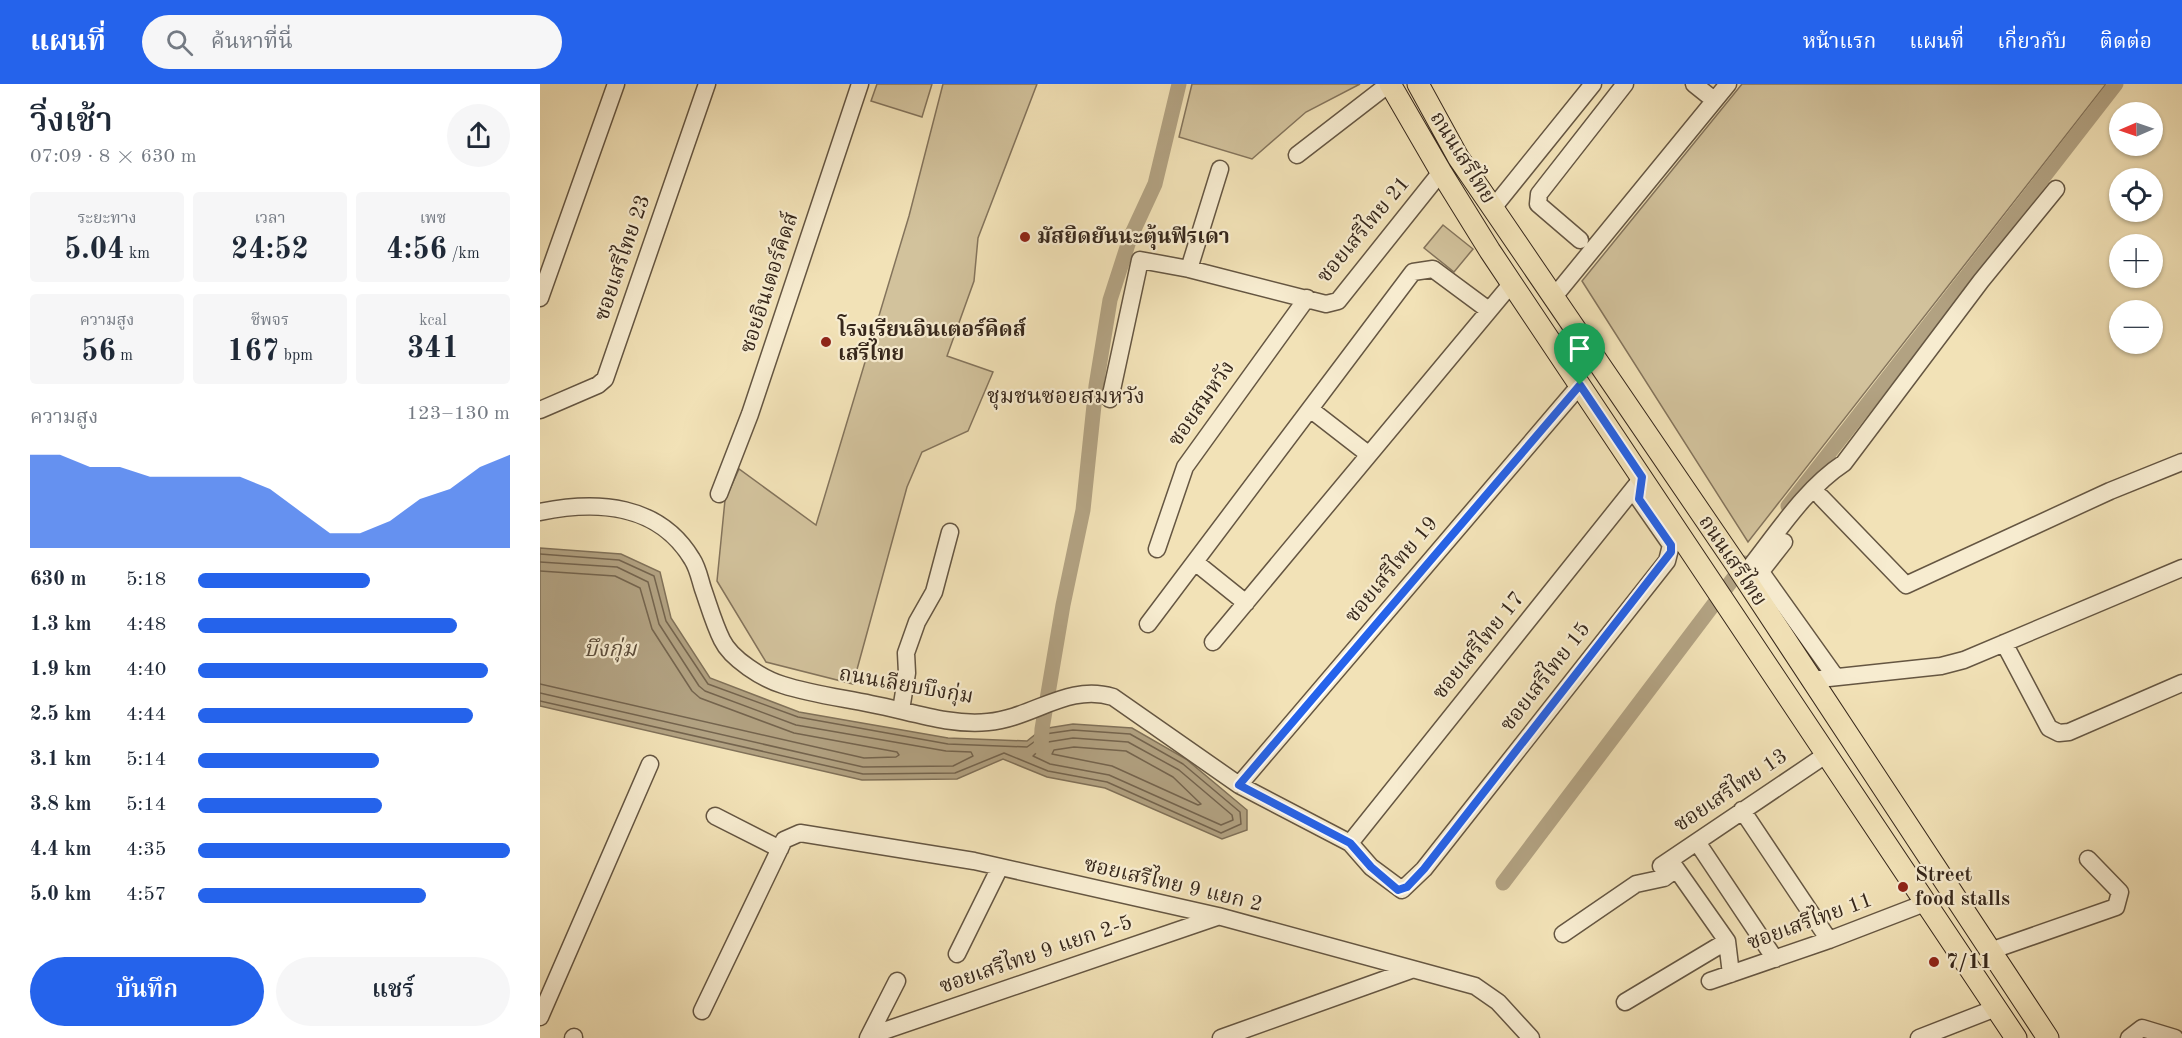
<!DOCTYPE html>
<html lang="th">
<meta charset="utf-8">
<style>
body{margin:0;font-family:"Old Standard TT","Noto Serif Thai",serif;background:#f6f6f7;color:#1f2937;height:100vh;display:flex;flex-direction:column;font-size:22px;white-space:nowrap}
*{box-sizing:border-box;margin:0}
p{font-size:20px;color:#747a83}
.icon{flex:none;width:33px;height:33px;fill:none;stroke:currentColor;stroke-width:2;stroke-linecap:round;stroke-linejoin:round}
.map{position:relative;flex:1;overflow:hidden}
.sheet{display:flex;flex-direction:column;background:#fff;width:540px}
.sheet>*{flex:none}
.needle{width:39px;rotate:268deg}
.fabs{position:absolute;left:1569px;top:18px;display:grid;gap:12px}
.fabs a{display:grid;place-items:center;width:54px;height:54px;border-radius:50%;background:#fff;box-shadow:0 2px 4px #0004;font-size:30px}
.pin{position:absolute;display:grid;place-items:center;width:51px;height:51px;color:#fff;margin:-62px -26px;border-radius:50% 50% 50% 0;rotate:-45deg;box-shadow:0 0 6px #0007}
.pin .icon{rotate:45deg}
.round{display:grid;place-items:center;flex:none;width:63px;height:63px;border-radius:32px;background:#f6f6f7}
.head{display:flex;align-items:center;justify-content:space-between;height:102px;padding:0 30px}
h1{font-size:33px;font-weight:600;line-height:45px}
.figures{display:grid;grid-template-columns:repeat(3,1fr);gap:9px;height:102px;padding:6px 30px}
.figures div{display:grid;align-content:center;border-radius:6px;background:#f6f6f7;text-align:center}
.figures b{font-size:30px;font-weight:600}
.figures small{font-size:16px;font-weight:400}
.figures p{font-size:16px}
.chart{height:168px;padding:12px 30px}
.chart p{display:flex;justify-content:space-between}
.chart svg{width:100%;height:108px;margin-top:6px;fill:#2563eb;opacity:.7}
.primary-button{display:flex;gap:12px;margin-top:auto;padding:12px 30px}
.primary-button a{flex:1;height:69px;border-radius:36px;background:#2563eb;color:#fff;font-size:24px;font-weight:600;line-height:69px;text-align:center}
.primary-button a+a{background:#f6f6f7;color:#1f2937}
ul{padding:0 30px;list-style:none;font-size:20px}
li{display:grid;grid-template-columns:96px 72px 1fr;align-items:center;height:45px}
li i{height:15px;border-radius:8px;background:#2563eb}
header{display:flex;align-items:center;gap:36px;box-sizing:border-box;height:84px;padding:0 30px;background:#2563eb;color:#fff}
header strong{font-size:28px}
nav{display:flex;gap:33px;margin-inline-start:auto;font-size:21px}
.search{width:420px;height:54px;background:#f6f6f7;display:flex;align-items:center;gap:15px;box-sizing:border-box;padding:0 21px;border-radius:33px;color:#747a83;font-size:22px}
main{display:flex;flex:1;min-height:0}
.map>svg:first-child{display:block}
</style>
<header>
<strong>แผนที่</strong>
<div class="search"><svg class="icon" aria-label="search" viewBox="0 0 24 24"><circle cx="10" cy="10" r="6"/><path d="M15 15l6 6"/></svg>ค้นหาที่นี่</div>
<nav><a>หน้าแรก</a><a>แผนที่</a><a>เกี่ยวกับ</a><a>ติดต่อ</a></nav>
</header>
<main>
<section class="sheet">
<div class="head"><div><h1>วิ่งเช้า</h1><p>07:09 · 8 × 630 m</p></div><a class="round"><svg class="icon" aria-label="share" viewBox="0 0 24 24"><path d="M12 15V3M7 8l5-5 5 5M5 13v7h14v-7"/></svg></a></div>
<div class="figures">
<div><p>ระยะทาง</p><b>5.04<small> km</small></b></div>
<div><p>เวลา</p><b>24:52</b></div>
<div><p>เพซ</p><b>4:56<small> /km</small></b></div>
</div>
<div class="figures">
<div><p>ความสูง</p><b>56<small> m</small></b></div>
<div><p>ชีพจร</p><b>167<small> bpm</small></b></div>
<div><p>kcal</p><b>341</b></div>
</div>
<div class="chart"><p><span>ความสูง</span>123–130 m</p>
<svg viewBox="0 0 160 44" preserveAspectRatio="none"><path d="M0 44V6L10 6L20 11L30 11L40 15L50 15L60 15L70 15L80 20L90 29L100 38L110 38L120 33L130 24L140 20L150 11L160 6V44z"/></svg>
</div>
<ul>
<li><b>630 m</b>5:18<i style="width:55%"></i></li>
<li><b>1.3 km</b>4:48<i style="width:83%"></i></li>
<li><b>1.9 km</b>4:40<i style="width:93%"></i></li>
<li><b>2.5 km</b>4:44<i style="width:88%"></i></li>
<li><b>3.1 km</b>5:14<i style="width:58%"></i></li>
<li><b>3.8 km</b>5:14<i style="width:59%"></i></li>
<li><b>4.4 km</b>4:35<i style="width:100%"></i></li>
<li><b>5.0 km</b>4:57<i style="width:73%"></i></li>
</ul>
<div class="primary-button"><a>บันทึก</a><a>แชร์</a></div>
</section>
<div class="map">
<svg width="1642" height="954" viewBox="0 0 1642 954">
<rect width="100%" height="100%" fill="#f2e2b7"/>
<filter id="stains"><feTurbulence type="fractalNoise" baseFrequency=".00333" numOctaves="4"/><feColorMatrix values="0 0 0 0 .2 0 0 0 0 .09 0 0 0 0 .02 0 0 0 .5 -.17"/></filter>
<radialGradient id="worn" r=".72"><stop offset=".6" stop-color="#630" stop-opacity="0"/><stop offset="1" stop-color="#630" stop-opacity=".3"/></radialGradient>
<path fill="#d2c29c" stroke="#84745c" stroke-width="1.5" d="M 337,0 L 392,0 L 382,33 L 331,17 Z
M 403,0 L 497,0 L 438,154 L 434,197 L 407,272 L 453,288 L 428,347 L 382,368 L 367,403 L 313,600 L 226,578 L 177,497 L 185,416 L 199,385 L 276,441 L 369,132 Z
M 652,0 L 820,0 L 766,28 L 712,75 L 639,53 Z
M 1202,0 L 1566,0 L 1208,458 L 1042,197 Z
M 903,141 L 933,165 L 914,188 L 884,164 Z"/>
<path fill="#b2a282" stroke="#807159" stroke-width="1.5" d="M 0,464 L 81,470 L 120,488 L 131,534 L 170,594 L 259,628 L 408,654 L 487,657 L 502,645 L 533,640 L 592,644 L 646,675 L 707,726 L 707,746 L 682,755 L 565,704 L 507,693 L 463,675 L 417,695 L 322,696 L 0,622 Z"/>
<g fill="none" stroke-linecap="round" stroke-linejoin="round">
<path stroke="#74644e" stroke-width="1.5" d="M 0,470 L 79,476 L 114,492 L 126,537 L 168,600 L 258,633 L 408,660 L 487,663 L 505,650 L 533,646 L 590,650 L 643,680 L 700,728 L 701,740 L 681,749 L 567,698 L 508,687 L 464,669 L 415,689 L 323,690 L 0,617
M 0,478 L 77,483 L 108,498 L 119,540 L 159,602 L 165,607 L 256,641 L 406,667 L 431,668 L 433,672 L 413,682 L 323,683 L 0,609
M 0,487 L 75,492 L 100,504 L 112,545 L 152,607 L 160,614 L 254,649 L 357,668 L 359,671 L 356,673 L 324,674 L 0,600
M 533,654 L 588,658 L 639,686 L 692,731 L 693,736 L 681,741 L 569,691 L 510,680 L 493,672 L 508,658 Z
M 534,663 L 586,667 L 633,693 L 661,720 L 658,721 L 572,682 L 512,670 L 514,666 Z"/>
<path stroke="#b2a282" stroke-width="15" d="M 1248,422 L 1576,0
M 501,664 L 502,645 L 523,521 L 543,426 L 556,302 L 570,216 L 590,154 L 615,100 L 639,0
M 963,799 L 1205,479"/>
<g stroke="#655642" stroke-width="19">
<path id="minor" d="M 1154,0 L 1174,16
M 757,71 L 849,0
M 953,124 L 1053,0
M 1040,156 L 998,120 L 999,110 L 1085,0
M 649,185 L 680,85
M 0,214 L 76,0
M 1013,214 L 1188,0
M 570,315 L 600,176 L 649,185 L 786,220 L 798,217 L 901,88
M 770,325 L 828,370
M 0,326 L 58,301 L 65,295 L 167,0
M 179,410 L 210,330 L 320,0
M 1281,413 L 1366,501 L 1570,407 L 1642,378
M 0,428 C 57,416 119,420 152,475 C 158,484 160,496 163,505 C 169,522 174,540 182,556 C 191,575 223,595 243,601 C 271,610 302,614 331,620 C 369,627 409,642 448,638 C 493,634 528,599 573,613 L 699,701 L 810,759 L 831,783 L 862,806 L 884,785 L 1127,477 L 1131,461 L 1099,415 L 1103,393
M 1244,458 L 1222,486 L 1223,491 L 1295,592
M 617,465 L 645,383 L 767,214
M 655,478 L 706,519
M 1203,492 C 1234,454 1263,406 1304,379 L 1441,197 L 1516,105
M 608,540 L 873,188 L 893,185 L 947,225
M 673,558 L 972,199
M 1464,559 L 1509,644 L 1519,649 L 1529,648 L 1642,599
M 1270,596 L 1401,582 L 1424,576 L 1642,484
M 361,626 L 367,589 L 366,569 L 377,538 L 394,508 L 410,448
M 699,701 L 1040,301
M 1202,726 L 1289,856
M 175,732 L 240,765
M 1157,758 L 1235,875
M 810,759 L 1102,394
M 1130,776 L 1187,857 L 1191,890
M 1121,782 L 1287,670
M 1023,850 L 1096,800 L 1124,794 L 1136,785
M 1450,867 L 1576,823 L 1580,808 L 1548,775
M 417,870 L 460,783
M 1170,897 L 1289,856 L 1385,819
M 1085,918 L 1187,857
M 162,927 L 244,756 L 260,749 L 434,777 L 678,832 L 935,902 L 958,918 L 991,954
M 0,933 L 110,680
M 329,952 L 677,833
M 33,954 L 34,953
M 328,954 L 357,897
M 681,954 L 871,886
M 1379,954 L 1456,924
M 1589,954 L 1602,944 L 1635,954"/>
</g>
<g stroke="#36271b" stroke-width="23">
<path id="major" d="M 850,0 L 901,88 L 950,167 L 1476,954
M 878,0 L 918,73 L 1195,479 L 1508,954"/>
</g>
<use href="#minor" stroke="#f7ecd0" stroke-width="16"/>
<use href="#major" stroke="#f2e2b7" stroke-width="21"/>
</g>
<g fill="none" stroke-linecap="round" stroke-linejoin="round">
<g stroke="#fff" stroke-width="12">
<path id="route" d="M 1040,301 L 1102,393 L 1099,415 L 1131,461 L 1131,468 L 884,785 L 867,803 L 858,806 L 831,783 L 810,759 L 699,701 Z"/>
</g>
<use href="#route" stroke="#2563eb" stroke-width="8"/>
</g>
<g fill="#8f2418" stroke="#f7ecd0" stroke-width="2">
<circle cx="485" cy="153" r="6"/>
<circle cx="286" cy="258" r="6"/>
<circle cx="1363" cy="803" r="6"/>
<circle cx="1394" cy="878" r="6"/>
</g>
<g text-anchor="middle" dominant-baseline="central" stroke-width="4.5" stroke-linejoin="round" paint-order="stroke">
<g font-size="21" fill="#36271b" stroke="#f7ecd0">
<text transform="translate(922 74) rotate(58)">ถนนเสรีไทย</text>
<text transform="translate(824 146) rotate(-50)">ซอยเสรีไทย 21</text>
<text transform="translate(83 174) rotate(-71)">ซอยเสรีไทย 23</text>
<text transform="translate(230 199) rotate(-72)">ซอยอินเตอร์คิดส์</text>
<text transform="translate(662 320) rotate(-55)">ซอยสมหวัง</text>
<text transform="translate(1192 477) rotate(56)">ถนนเสรีไทย</text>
<text transform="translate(852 486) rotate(-50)">ซอยเสรีไทย 19</text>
<text transform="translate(939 562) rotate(-51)">ซอยเสรีไทย 17</text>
<text transform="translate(1006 593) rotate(-52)">ซอยเสรีไทย 15</text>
<text transform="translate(366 602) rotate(10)">ถนนเลียบบึงกุ่ม</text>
<text transform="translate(1191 707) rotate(-34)">ซอยเสรีไทย 13</text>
<text transform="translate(633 801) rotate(13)">ซอยเสรีไทย 9 แยก 2</text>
<text transform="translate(1270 838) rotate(-20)">ซอยเสรีไทย 11</text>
<text transform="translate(496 871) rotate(-19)">ซอยเสรีไทย 9 แยก 2-5</text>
</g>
<g font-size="21" font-weight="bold" fill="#36271b" stroke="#f7ecd0" text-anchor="start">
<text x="497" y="153">มัสยิดยันนะตุ้นฟิรเดา</text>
<text x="298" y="246">โรงเรียนอินเตอร์คิดส์<tspan x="298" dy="24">เสรีไทย</tspan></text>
<text x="1375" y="791">Street<tspan x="1375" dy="24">food stalls</tspan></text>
<text x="1406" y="878">7/11</text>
</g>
<g font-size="22" fill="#36271b" stroke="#f7ecd0">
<text x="526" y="313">ชุมชนซอยสมหวัง</text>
</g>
<g font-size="22" font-style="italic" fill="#5b4c3a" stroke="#f7ecd0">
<text x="70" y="566">บึงกุ่ม</text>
</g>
</g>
<rect width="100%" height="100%" filter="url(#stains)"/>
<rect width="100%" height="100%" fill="url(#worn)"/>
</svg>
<div class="fabs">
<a><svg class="needle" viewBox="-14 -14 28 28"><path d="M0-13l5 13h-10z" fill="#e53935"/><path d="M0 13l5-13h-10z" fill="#747a83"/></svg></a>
<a><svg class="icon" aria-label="locate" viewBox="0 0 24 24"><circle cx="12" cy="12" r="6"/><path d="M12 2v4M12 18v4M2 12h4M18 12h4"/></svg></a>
<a>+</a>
<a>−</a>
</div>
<div class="pin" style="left:1040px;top:301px;background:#1e9e55"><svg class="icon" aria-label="arrive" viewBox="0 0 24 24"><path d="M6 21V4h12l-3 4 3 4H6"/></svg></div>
</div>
</main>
